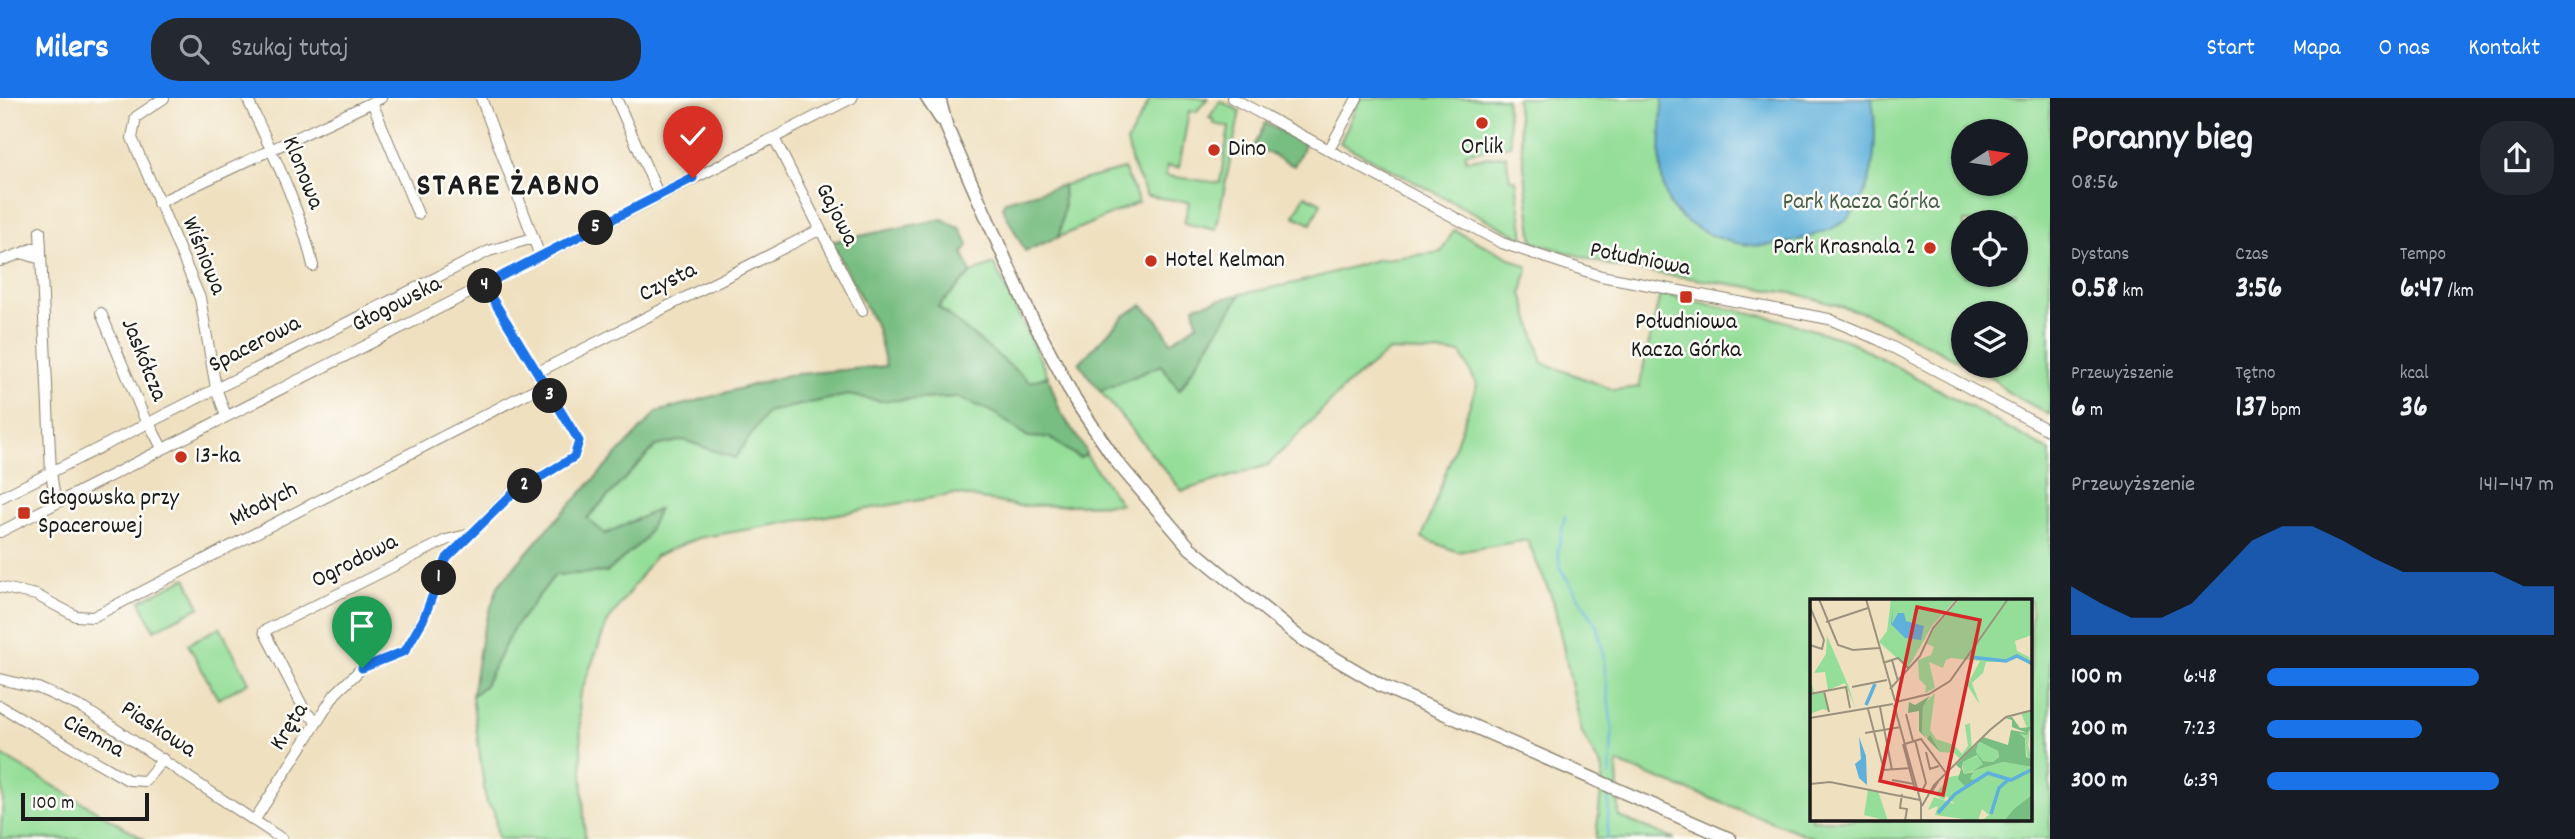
<!DOCTYPE html>
<html lang="pl">
<meta charset="utf-8">
<style>
body{margin:0;font-family:Dekko,sans-serif;background:#242831;color:#f1f3f6;height:100vh;display:flex;flex-direction:column;font-size:26px;white-space:nowrap}
*{box-sizing:border-box;margin:0}
p{font-size:23px;color:#9ea1a6}
.icon{flex:none;width:38px;height:38px;fill:none;stroke:currentColor;stroke-width:2;stroke-linecap:round;stroke-linejoin:round}
.map{position:relative;flex:1;overflow:hidden}
.sheet{display:flex;flex-direction:column;background:#171b24;width:525px}
.sheet>*{flex:none}
.needle{width:46px;rotate:78deg}
.tools{position:absolute;left:1951px;top:21px;display:grid;gap:14px}
.tools a{display:grid;place-items:center;width:77px;height:77px;border-radius:50%;background:#171b24;box-shadow:0 2px 5px #0004;font-size:35px}
.scale{position:absolute;left:21px;bottom:18px;width:128px;box-sizing:border-box;padding-left:7px;border:4px solid #1c1c1c;border-top:0;font-size:19px;line-height:24px;white-space:nowrap;color:#1c1c1c;-webkit-text-stroke:5px #fdfcf7;paint-order:stroke}
.pin{position:absolute;display:grid;place-items:center;width:60px;height:60px;color:#fff;margin:-72px -30px;border-radius:50% 50% 50% 0;rotate:-45deg;box-shadow:0 0 7px #0007}
.pin .icon{rotate:45deg}
.km{position:absolute;width:35px;height:35px;margin:-18px;border-radius:50%;background:#222;color:#fff;font-size:19px;line-height:35px;text-align:center}
.round{display:grid;place-items:center;flex:none;width:74px;height:74px;border-radius:28px;background:#242831}
.headline{display:flex;align-items:center;justify-content:space-between;height:119px;padding:0 21px}
h1{font-size:38px;font-weight:700;line-height:52px}
.figures{display:grid;grid-template-columns:repeat(3,1fr);gap:10px;height:119px;padding:7px 21px}
.figures div{display:grid;align-content:center}
.figures b{font-size:30px;font-weight:700}
.figures small{font-size:19px;font-weight:400}
.figures p{font-size:19px}
.chart{height:196px;padding:14px 21px}
.chart p{display:flex;justify-content:space-between}
.chart svg{width:100%;height:126px;margin-top:7px;fill:#1a73e8;opacity:.7}
ul{padding:0 21px;list-style:none;font-size:23px}
li{display:grid;grid-template-columns:112px 84px 1fr;align-items:center;height:52px}
li i{height:18px;border-radius:9px;background:#1a73e8}
header{display:flex;align-items:center;gap:42px;box-sizing:border-box;height:98px;padding:0 35px;background:#1a73e8;color:#fff}
header strong{font-size:33px}
nav{display:flex;gap:38px;margin-inline-start:auto;font-size:24px}
.search{width:490px;height:63px;background:#242831;display:flex;align-items:center;gap:18px;box-sizing:border-box;padding:0 24px;border-radius:28px;color:#9ea1a6;font-size:26px}
main{display:flex;flex:1;min-height:0}
.map>svg:first-child{display:block}
</style>
<header>
<strong>Milers</strong>
<div class="search"><svg class="icon" aria-label="search" viewBox="0 0 24 24"><circle cx="10" cy="10" r="6"/><path d="M15 15l6 6"/></svg>Szukaj tutaj</div>
<nav><a>Start</a><a>Mapa</a><a>O nas</a><a>Kontakt</a></nav>
</header>
<main>
<div class="map">
<svg width="2050" height="741" viewBox="0 0 2050 741">
<rect width="100%" height="100%" fill="#fdfcf7"/>
<filter id="ink" filterUnits="userSpaceOnUse"><feTurbulence type="fractalNoise" baseFrequency=".0143" numOctaves="2"/><feDisplacementMap in="SourceGraphic" scale="14" xChannelSelector="R" yChannelSelector="G"/><feConvolveMatrix kernelMatrix="1 2 1 2 8 2 1 2 1" color-interpolation-filters="sRGB"/></filter>
<filter id="wash" filterUnits="userSpaceOnUse"><feTurbulence type="fractalNoise" baseFrequency=".00686" numOctaves="4" result="noise"/><feDisplacementMap in="SourceGraphic" scale="28" xChannelSelector="R" yChannelSelector="G"/><feGaussianBlur stdDeviation="1.57" result="paint"/><feColorMatrix in="noise" values="0 0 0 0 0 0 0 0 0 0 0 0 0 0 0 0 0 1.4 0 .05"/><feComposite in="paint" operator="in"/></filter>
<g filter="url(#wash)">
<rect width="100%" height="100%" fill="#efe0c0"/>
<path fill="#95de99" stroke="#587d5a" stroke-width="2" fill-rule="evenodd" d="M 1151,0 L 1208,0 L 1196,14 L 1189,13 L 1179,70 L 1167,68 L 1166,78 L 1220,85 L 1229,29 L 1214,26 L 1214,22 L 1209,20 L 1220,3 L 1240,13 L 1216,132 L 1184,125 L 1189,104 L 1147,98 L 1132,66 L 1127,44 Z
M 1360,0 L 1506,0 L 1511,47 L 1465,55 L 1466,62 L 1506,57 L 1510,81 L 1516,82 L 1524,141 L 1340,45 Z
M 1516,0 L 2050,0 L 2050,317 L 2006,293 L 1993,280 L 1969,268 L 2016,268 L 2016,215 L 1964,215 L 1963,265 L 1868,216 L 1797,196 L 1615,169 L 1533,144 ZM 1964,33 L 2016,33 L 2016,86 L 1964,86 ZM 1964,124 L 2016,124 L 2016,177 L 1964,177 Z
M 1124,71 L 1139,104 L 1059,139 L 1064,109 L 1063,87 Z
M 1305,97 L 1321,105 L 1311,126 L 1294,118 Z
M 1454,132 L 1528,169 L 1522,195 L 1543,265 L 1614,292 L 1639,289 L 1660,196 L 1774,220 L 1850,243 L 2050,353 L 2050,741 L 1817,741 L 1617,665 L 1619,719 L 1675,741 L 1596,741 L 1603,673 L 1582,635 L 1553,502 L 1527,442 L 1458,454 L 1422,440 L 1477,287 L 1461,255 L 1389,253 L 1346,288 L 1268,367 L 1182,393 L 1100,293 L 1161,267 L 1180,292 L 1241,196 L 1299,184 L 1376,162 L 1441,154 ZM 1812,503 L 2031,503 L 2031,722 L 1812,722 Z
M 994,166 L 1048,278 L 1030,284 L 938,209 L 971,175 Z
M 848,297 L 880,303 L 957,299 L 993,314 L 1028,339 L 1050,340 L 1079,360 L 1086,357 L 1121,406 L 1018,408 L 955,396 L 698,440 L 655,458 L 607,525 L 579,600 L 585,741 L 498,741 L 494,713 L 486,704 L 472,598 L 485,587 L 513,531 L 555,477 L 607,474 L 644,442 L 658,412 L 605,436 L 587,421 L 655,348 L 684,342 L 735,360 L 767,314 Z
M 186,480 L 200,509 L 154,532 L 140,503 Z
M 220,529 L 249,584 L 218,601 L 188,546 Z
M 0,656 L 144,741 L 0,741 L 3,702 Z"/>
<path fill="#78bd81" stroke="#4a6c4e" stroke-width="2" d="M 1265,25 L 1305,46 L 1294,68 L 1254,48 Z
M 1063,87 L 1064,109 L 1059,139 L 1025,153 L 1002,109 L 1005,103 Z
M 942,121 L 961,131 L 968,147 L 963,155 L 971,175 L 938,209 L 1030,284 L 1048,278 L 1060,313 L 1085,351 L 1086,357 L 1080,360 L 1050,340 L 1028,339 L 993,314 L 956,299 L 880,303 L 848,297 L 767,314 L 735,360 L 684,342 L 656,348 L 587,420 L 605,436 L 659,411 L 644,442 L 607,474 L 555,477 L 513,531 L 485,587 L 472,598 L 482,536 L 498,488 L 541,438 L 657,314 L 788,277 L 886,268 L 877,230 L 831,144 Z
M 1241,196 L 1179,292 L 1161,267 L 1100,293 L 1079,265 L 1124,218 L 1142,207 L 1157,221 L 1171,244 L 1197,226 L 1194,208 Z"/>
<path fill="#5fb0da" stroke="#3e667b" stroke-width="2" d="M 1662,0 L 1872,0 C 1878,38 1877,92 1847,121 C 1837,130 1821,135 1809,139 C 1768,152 1734,151 1697,130 C 1686,124 1675,117 1669,105 C 1655,75 1662,33 1662,0 Z"/>
<g fill="none" stroke-linecap="round" stroke-linejoin="round">
<path stroke="#5fb0da" stroke-width="2.5" d="M 1565,418 L 1558,453 L 1560,470 L 1596,526 L 1602,548 L 1612,632 L 1610,678
M 1607,741 L 1609,700"/>
</g>
</g>
<g filter="url(#ink)">
<g fill="none" stroke-linecap="round" stroke-linejoin="round">
<g stroke="#867e6e" stroke-width="12">
<path id="minor" d="M 164,0 L 136,19 L 132,40 L 200,200 L 216,290 L 226,318
M 247,0 C 272,54 300,109 313,168
M 481,0 L 540,158
M 616,0 L 659,98
M 1232,0 L 1502,145 L 1601,178 L 1829,221 L 1879,242 L 2050,333
M 372,4 L 418,116
M 774,40 L 862,213
M 1329,52 L 1357,0
M 158,105 L 381,0
M 40,133 L 51,375 L 56,405
M 41,147 L 22,155 L 41,161
M 0,163 L 22,155
M 101,215 L 147,326
M 536,275 L 819,132
M 149,325 L 162,350
M 0,400 L 489,153 L 533,140
M 0,434 L 852,0
M 0,489 L 36,497 L 76,518 L 93,519 L 543,287
M 0,581 L 38,590 L 85,611 L 282,741
M 0,608 L 128,682 L 145,683 L 163,661
M 318,623 L 306,615 L 264,533 L 446,442 L 467,437
M 254,723 L 335,596 L 362,570 L 405,553 L 423,521 L 447,460 L 512,395 L 574,359 L 579,343 L 484,187"/>
</g>
<g stroke="#867e6e" stroke-width="15">
<path id="major" d="M 927,0 L 941,21
M 939,0 L 947,30 L 1029,215 L 1075,302 L 1116,363 L 1190,450 L 1300,540 L 1382,588 L 1730,741"/>
</g>
<use href="#minor" stroke="#fff" stroke-width="10"/>
<use href="#major" stroke="#fff" stroke-width="12"/>
</g>
</g>
<g fill="none" stroke-linecap="round" stroke-linejoin="round" filter="url(#ink)">
<g stroke="#fff" stroke-width="14">
<path id="route" d="M 362,570 L 405,553 L 423,522 L 447,460 L 512,396 L 574,359 L 579,343 L 484,187 L 693,80"/>
</g>
<use href="#route" stroke="#1a73e8" stroke-width="9"/>
</g>
<g fill="#c8321e" stroke="#fdfcf7" stroke-width="2.5">
<circle cx="1482" cy="25" r="7"/>
<circle cx="1214" cy="52" r="7"/>
<circle cx="1930" cy="150" r="7"/>
<circle cx="1151" cy="163" r="7"/>
<rect x="1679" y="192" width="14" height="14" rx="3.5"/>
<circle cx="181" cy="359" r="7"/>
<rect x="17" y="408" width="14" height="14" rx="3.5"/>
</g>
<g text-anchor="middle" dominant-baseline="central" stroke-width="5" stroke-linejoin="round" paint-order="stroke">
<g font-size="24" fill="#1c1c1c" stroke="#fdfcf7" text-anchor="start">
<text x="1482" y="50" text-anchor="middle">Orlik</text>
<text x="1228" y="52">Dino</text>
<text x="1916" y="150" text-anchor="end">Park Krasnala 2</text>
<text x="1165" y="163">Hotel Kelman</text>
<text x="1686" y="225" text-anchor="middle">Południowa<tspan x="1686" dy="28">Kacza Górka</tspan></text>
<text x="195" y="359">13-ka</text>
<text x="38" y="401">Głogowska przy<tspan x="38" dy="28">Spacerowej</tspan></text>
</g>
<g font-size="24" fill="#1c1c1c" stroke="#fdfcf7">
<text transform="translate(302 75) rotate(68)">Klonowa</text>
<text transform="translate(836 117) rotate(63)">Gajowa</text>
<text transform="translate(203 158) rotate(68)">Wiśniowa</text>
<text transform="translate(1640 162) rotate(11)">Południowa</text>
<text transform="translate(668 185) rotate(-27)">Czysta</text>
<text transform="translate(397 207) rotate(-27)">Głogowska</text>
<text transform="translate(255 247) rotate(-27)">Spacerowa</text>
<text transform="translate(143 262) rotate(68)">Jaskółcza</text>
<text transform="translate(264 407) rotate(-27)">Młodych</text>
<text transform="translate(355 464) rotate(-27)">Ogrodowa</text>
<text transform="translate(290 629) rotate(-58)">Kręta</text>
<text transform="translate(158 632) rotate(33)">Piaskowa</text>
<text transform="translate(93 639) rotate(29)">Ciemna</text>
</g>
<g font-size="24" fill="#466048" stroke="#fdfcf7">
<text x="1861" y="105">Park Kacza Górka</text>
</g>
<g font-size="32" font-weight="bold" letter-spacing="2" fill="#1c1c1c" stroke="#fdfcf7">
<text x="509" y="90">STARE ŻABNO</text>
</g>
</g>
<g transform="translate(1810 501)">
<rect width="222" height="222" fill="#efe0c0"/>
<path d="M 81,0 L 146,0 L 122,27 L 98,69 L 69,43 L 77,32 ZM 150,0 L 222,0 L 222,36 L 205,42 L 207,52 L 219,58 L 222,67 L 207,57 L 196,63 L 176,63 L 173,74 L 162,84 L 170,106 L 157,86 L 170,62 L 141,59 L 136,61 L 133,69 L 119,63 L 125,89 L 115,94 L 116,87 L 109,80 L 108,61 L 121,56 L 124,48 L 117,45 L 124,29 ZM 17,37 L 38,86 L 45,108 L 35,84 L 18,91 L 15,73 L 4,74 L 16,55 ZM 0,78 L 4,93 L 14,93 L 19,112 L 13,110 L 0,115 ZM 125,94 L 120,131 L 126,140 L 144,146 L 152,155 L 158,147 L 155,126 L 160,124 L 162,151 L 151,161 L 144,154 L 130,153 L 112,133 L 113,106 ZM 222,111 L 218,146 L 222,160 L 217,158 L 215,138 L 208,134 L 219,134 L 211,114 ZM 168,142 L 188,152 L 189,158 L 183,163 L 173,162 L 166,153 ZM 168,156 L 173,165 L 164,172 L 193,163 L 222,168 L 222,196 L 194,222 L 171,222 L 179,216 L 172,210 L 168,222 L 125,216 L 128,207 L 118,211 L 124,198 L 145,205 L 136,197 L 134,201 L 125,196 L 139,178 L 150,176 L 154,183 L 168,183 L 160,180 L 163,172 L 154,175 L 153,169 L 153,163 ZM 58,191 L 68,192 L 78,222 L 54,216 Z" fill="#95de99"/>
<path d="M 120,97 L 113,107 L 112,133 L 117,140 L 120,136 L 130,153 L 109,132 L 109,112 L 98,114 L 99,103 L 105,106 ZM 202,118 L 210,129 L 221,128 L 217,136 L 209,134 L 215,139 L 216,158 L 222,160 L 222,168 L 193,163 L 163,172 L 173,165 L 167,156 L 153,163 L 152,169 L 154,175 L 163,173 L 160,180 L 170,182 L 155,187 L 148,180 L 151,170 L 146,166 L 168,144 L 166,153 L 173,162 L 183,163 L 189,158 L 188,152 L 168,142 L 173,138 L 198,146 L 201,131 L 217,134 L 202,128 L 202,121 L 195,119 ZM 222,196 L 222,222 L 194,222 L 204,210 Z" fill="#78bd81"/>
<path d="M 83,7 L 82,25 L 88,14 L 94,14 L 96,22 L 114,27 L 111,41 L 95,39 L 81,25 ZM 49,138 L 56,157 L 57,186 L 49,179 L 45,165 L 51,160 Z" fill="#5fb0da"/>
<path fill="none" stroke="#5fb0da" stroke-width="3.5" d="M 160,58 L 196,62 L 207,57 L 223,65M 56,106 L 65,85M 128,214 L 145,195 L 178,174 L 201,181 L 223,170M 181,215 L 189,189 L 198,181"/>
<path fill="none" stroke="#9b927e" stroke-width="2" d="M 9,0 L 28,46 L 43,51 L 69,49M 56,0 L 85,102M 0,8 L 14,41 L 12,50 L 0,46M 16,23 L 58,9M 82,61 L 88,82M 73,64 L 88,59 L 99,70M 42,88 L 77,81M 80,90 L 110,57 L 123,29 L 148,0M 14,92 L 19,113M 0,95 L 36,88 L 40,109M 86,103 L 119,95 L 140,82 L 198,0M 84,106 L 111,204 L 111,222M 70,108 L 82,171M 58,110 L 74,171 L 101,169M 96,115 L 103,142M 0,119 L 83,105M 55,134 L 91,128M 105,141 L 116,184 L 112,192M 93,145 L 105,191 L 121,194 L 129,181M 95,145 L 111,140 L 136,174M 116,153 L 120,170 L 129,167M 82,181 L 104,185M 0,185 L 20,183 L 110,201M 92,195 L 90,209 L 97,210 L 95,222M 112,207 L 124,186 L 180,131 L 196,118 L 223,111"/>
<path fill="#d62828" fill-opacity="0.15" stroke="#d62828" stroke-width="3.5" d="M 107,8 L 170,21 L 133,196 L 70,182 Z"/>
<rect width="222" height="222" fill="none" stroke="#1c1c1c" stroke-width="3.5"/>
</g>
</svg>
<div class="tools">
<a><svg class="needle" viewBox="-14 -14 28 28"><path d="M0-13l5 13h-10z" fill="#e53935"/><path d="M0 13l5-13h-10z" fill="#9ea1a6"/></svg></a>
<a><svg class="icon" aria-label="locate" viewBox="0 0 24 24"><circle cx="12" cy="12" r="6"/><path d="M12 2v4M12 18v4M2 12h4M18 12h4"/></svg></a>
<a><svg class="icon" aria-label="layers" viewBox="0 0 24 24"><path d="M12 4l9 5-9 5-9-5zM3 14l9 5 9-5"/></svg></a>
</div>
<div class="scale">100 m</div>
<div class="pin" style="left:362px;top:570px;background:#1e9e55"><svg class="icon" aria-label="arrive" viewBox="0 0 24 24"><path d="M6 21V4h12l-3 4 3 4H6"/></svg></div>
<div class="pin" style="left:693px;top:80px;background:#d93025"><svg class="icon" aria-label="check" viewBox="0 0 24 24"><path d="M5 12l5 5 9-10"/></svg></div>
<b class="km" style="left:439px;top:480px">1</b>
<b class="km" style="left:525px;top:388px">2</b>
<b class="km" style="left:550px;top:298px">3</b>
<b class="km" style="left:485px;top:188px">4</b>
<b class="km" style="left:596px;top:130px">5</b>
</div>
<section class="sheet">
<div class="headline"><div><h1>Poranny bieg</h1><p>08:56</p></div><a class="round"><svg class="icon" aria-label="share" viewBox="0 0 24 24"><path d="M12 15V3M7 8l5-5 5 5M5 13v7h14v-7"/></svg></a></div>
<div class="figures">
<div><p>Dystans</p><b>0.58<small> km</small></b></div>
<div><p>Czas</p><b>3:56</b></div>
<div><p>Tempo</p><b>6:47<small> /km</small></b></div>
</div>
<div class="figures">
<div><p>Przewyższenie</p><b>6<small> m</small></b></div>
<div><p>Tętno</p><b>137<small> bpm</small></b></div>
<div><p>kcal</p><b>36</b></div>
</div>
<div class="chart"><p><span>Przewyższenie</span>141–147 m</p>
<svg viewBox="0 0 160 44" preserveAspectRatio="none"><path d="M0 44V27L10 33L20 38L30 38L40 33L50 22L60 11L70 6L80 6L90 11L100 17L110 22L120 22L130 22L140 22L150 27L160 27V44z"/></svg>
</div>
<ul>
<li><b>100 m</b>6:48<i style="width:74%"></i></li>
<li><b>200 m</b>7:23<i style="width:54%"></i></li>
<li><b>300 m</b>6:39<i style="width:81%"></i></li>
</ul>
</section>
</main>
